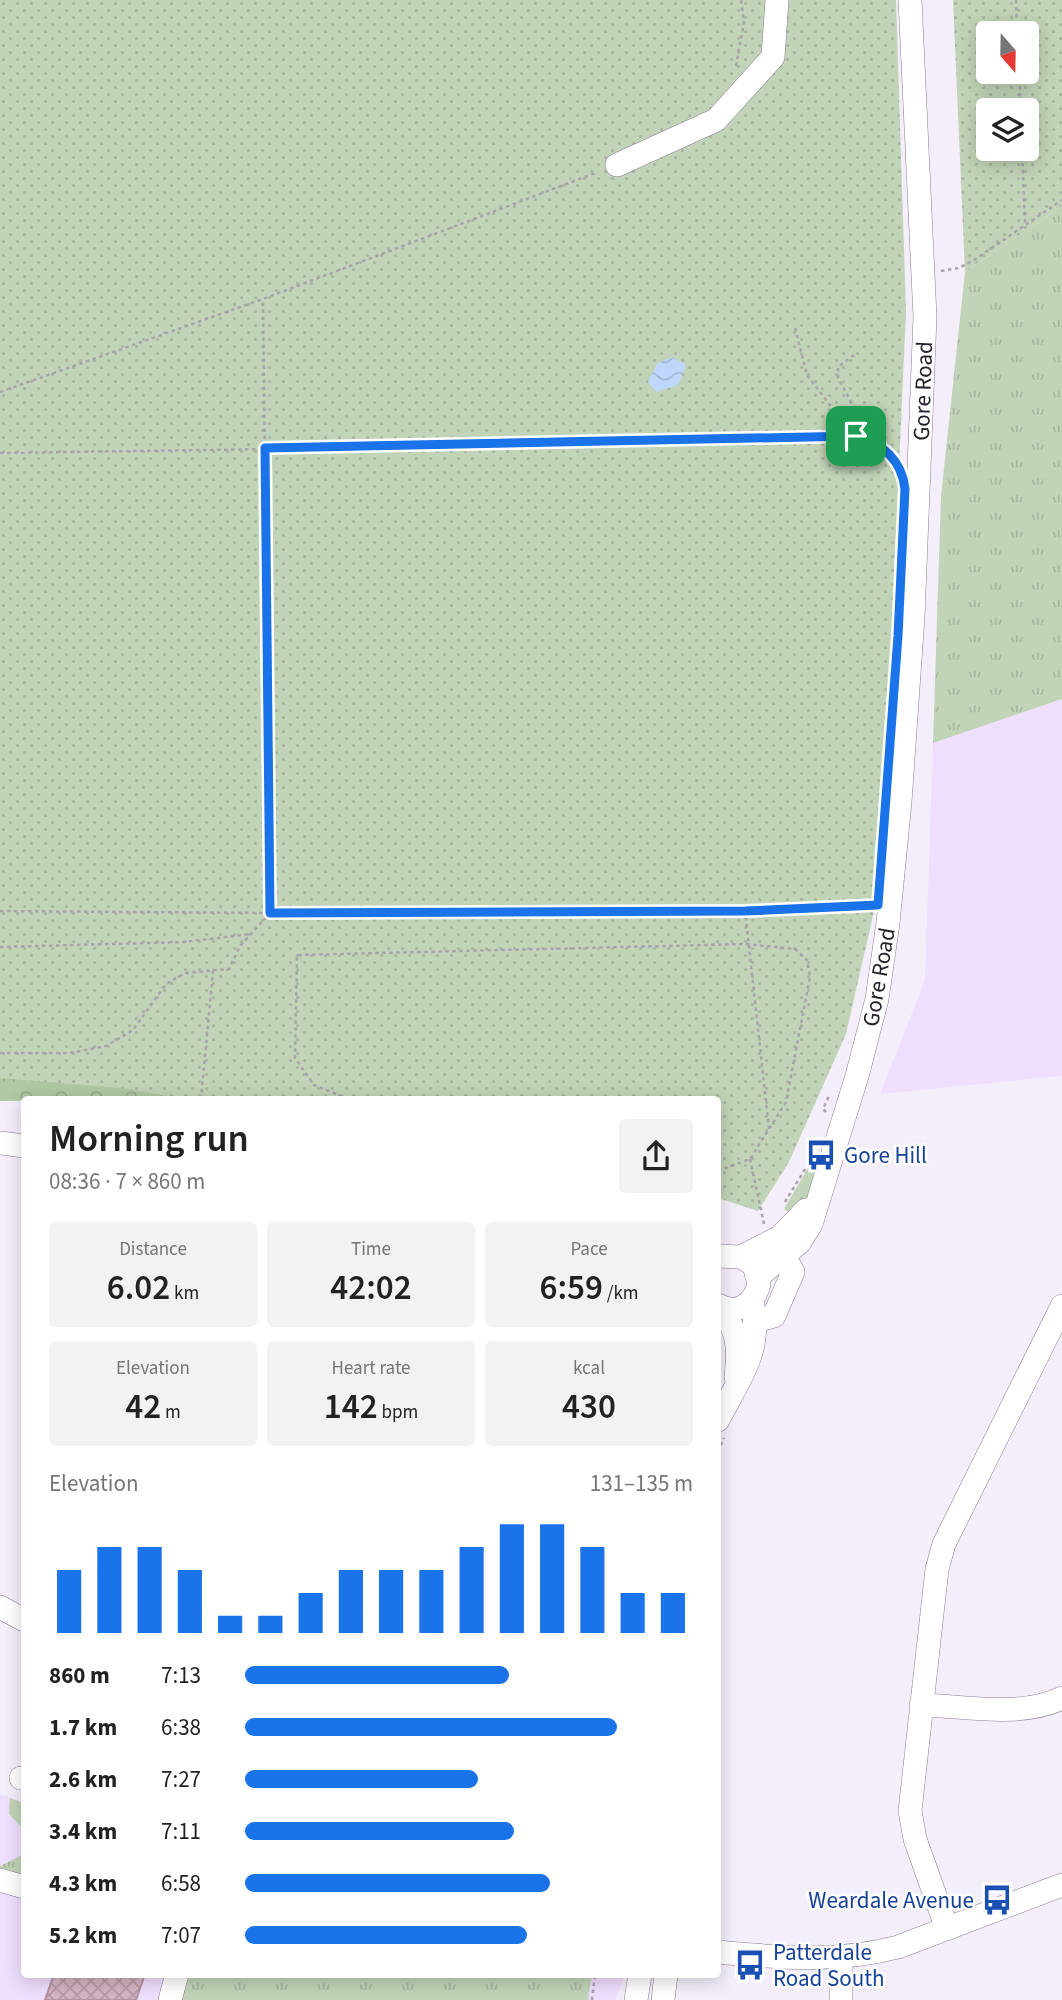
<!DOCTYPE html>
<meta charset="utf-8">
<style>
body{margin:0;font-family:"Source Sans 3",sans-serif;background:#f2f2f2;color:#222;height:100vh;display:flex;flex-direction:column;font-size:26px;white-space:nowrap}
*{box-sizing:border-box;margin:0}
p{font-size:23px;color:#767676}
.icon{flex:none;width:38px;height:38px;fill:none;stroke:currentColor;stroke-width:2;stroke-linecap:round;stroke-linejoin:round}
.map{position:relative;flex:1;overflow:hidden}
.panel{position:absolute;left:21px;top:1096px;width:700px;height:882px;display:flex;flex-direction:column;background:#fff;border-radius:7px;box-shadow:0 4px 18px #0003}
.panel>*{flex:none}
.needle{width:46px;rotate:160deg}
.fabs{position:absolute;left:976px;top:21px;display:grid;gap:14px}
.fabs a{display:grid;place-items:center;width:63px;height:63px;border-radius:7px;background:#fff;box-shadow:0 4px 18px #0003;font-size:35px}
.pin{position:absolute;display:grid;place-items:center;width:60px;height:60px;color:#fff;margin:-30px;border-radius:14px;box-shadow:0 4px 10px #0006}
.round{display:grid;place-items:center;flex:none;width:74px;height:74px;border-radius:7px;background:#f2f2f2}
.overview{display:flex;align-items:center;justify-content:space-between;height:119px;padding:0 28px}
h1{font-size:38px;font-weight:600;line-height:52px}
.figures{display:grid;grid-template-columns:repeat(3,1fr);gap:10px;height:119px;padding:7px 28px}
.figures div{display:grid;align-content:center;border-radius:7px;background:#f2f2f2;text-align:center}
.figures b{font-size:35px;font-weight:600}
.figures small{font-size:19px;font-weight:400}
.figures p{font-size:19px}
.chart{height:196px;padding:14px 28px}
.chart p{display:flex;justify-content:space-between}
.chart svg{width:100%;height:126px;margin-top:7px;stroke:#1a73e8;stroke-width:6}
ul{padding:0 28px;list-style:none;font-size:23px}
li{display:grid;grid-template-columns:112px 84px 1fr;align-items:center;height:52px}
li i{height:18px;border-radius:9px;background:#1a73e8}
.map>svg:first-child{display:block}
</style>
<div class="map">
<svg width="1062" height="2000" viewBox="0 0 1062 2000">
<defs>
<pattern id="grass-tufts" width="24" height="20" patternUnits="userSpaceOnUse" patternTransform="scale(1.75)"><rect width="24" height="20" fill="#c2d4b7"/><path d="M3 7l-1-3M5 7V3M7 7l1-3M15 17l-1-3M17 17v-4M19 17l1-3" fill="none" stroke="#a7b69e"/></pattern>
<pattern id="forest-crowns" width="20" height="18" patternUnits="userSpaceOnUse" patternTransform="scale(1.75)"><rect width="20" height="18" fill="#b0c8a3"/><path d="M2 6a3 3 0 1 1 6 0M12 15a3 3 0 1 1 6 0" fill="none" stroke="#97ac8c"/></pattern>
<pattern id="park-dots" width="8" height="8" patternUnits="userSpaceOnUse" patternTransform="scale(1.75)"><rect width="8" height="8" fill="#c2d4b7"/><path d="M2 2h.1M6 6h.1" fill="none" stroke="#a7b69e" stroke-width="1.8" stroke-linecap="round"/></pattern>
<pattern id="water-waves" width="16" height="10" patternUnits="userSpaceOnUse" patternTransform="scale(1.75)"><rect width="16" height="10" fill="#bfd7fc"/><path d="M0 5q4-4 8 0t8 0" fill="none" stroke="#a4b8d8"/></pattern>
<pattern id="building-cross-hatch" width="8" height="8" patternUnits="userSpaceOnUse" patternTransform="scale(1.75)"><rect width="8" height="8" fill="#d6b4c4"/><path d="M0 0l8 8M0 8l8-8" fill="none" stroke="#b89aa9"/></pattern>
</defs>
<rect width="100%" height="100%" fill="#f4eefa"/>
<path fill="#efdffe" d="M 1062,699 L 1062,1076 L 880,1094 L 925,980 L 933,743 Z
M 0,1794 L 24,1803 L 24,1974 L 625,1975 L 615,2000 L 0,2000 Z"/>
<path fill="url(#grass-tufts)" d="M 1062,206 L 1062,699 L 933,743 L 941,496 L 965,272 Z
M 811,1163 L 816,1164 C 812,1183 809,1204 791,1215 L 784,1209 Z
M 10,1798 L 24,1803 L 24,1830 L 9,1814 Z
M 24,1849 L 24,1882 L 0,1875 L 0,1866 L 24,1854 Z
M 183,1974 L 592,1974 L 588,2000 L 175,2000 Z"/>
<path fill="url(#forest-crowns)" d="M 0,1068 L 91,1075 L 184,1099 L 0,1101 Z"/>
<path fill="url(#park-dots)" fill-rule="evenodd" d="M 0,0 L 896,0 L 906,312 L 880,885 L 846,1034 L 789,1162 L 758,1211 L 718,1198 L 718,1099 L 180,1099 L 130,1089 L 0,1078 Z
M 953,0 L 1062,0 L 1062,206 L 965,272 ZM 989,33 L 1027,33 L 1027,72 L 989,72 ZM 989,110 L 1027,110 L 1027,149 L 989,149 Z"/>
<path fill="url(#water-waves)" d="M 672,357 L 686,365 L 678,385 L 656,392 L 648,382 L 657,364 Z"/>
<path fill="url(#building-cross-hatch)" stroke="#b493a2" stroke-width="2" d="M 54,1974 L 145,1974 L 136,2000 L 45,2000 Z"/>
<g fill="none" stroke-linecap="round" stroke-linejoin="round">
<g stroke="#897b96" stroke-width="24">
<path id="minor" d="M 617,165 L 716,120 L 773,57 L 777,0
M 0,1143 L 24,1146
M 718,1256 L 741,1257 L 754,1265 L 759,1284 C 754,1304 737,1316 718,1305
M 741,1257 L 780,1237 L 806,1210
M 759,1276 L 799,1243 L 811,1224 L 857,1076 L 877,999 L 888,923 L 900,802 L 913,617 L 925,317 L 910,0
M 718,1307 C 739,1328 739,1348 736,1377
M 756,1321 L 774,1316 L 793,1272 L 784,1257
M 718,1420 C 740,1377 763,1351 752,1301
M 0,1607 L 24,1620
M 921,1705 C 965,1706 1021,1718 1062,1698
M 21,1778 L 24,1778
M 0,1880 L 24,1887
M 947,1929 L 915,1839 L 910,1811 L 937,1569 L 944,1544 L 1062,1306
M 718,1952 C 780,1958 837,1963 898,1947 L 1062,1885
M 170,2000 L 177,1974
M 636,2000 L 640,1974
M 663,2000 L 666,1974
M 841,2000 L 841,1958"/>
</g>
<path stroke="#a8a2ae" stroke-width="2.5" stroke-dasharray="3.5 3.5" stroke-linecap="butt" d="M 1016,0 L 1017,33
M 736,66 L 744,22 L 741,0
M 1019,72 L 1021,110
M 1022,149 L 1025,225
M 941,271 L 959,268 L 974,260 L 1062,200
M 795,328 L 807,375 L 836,413 L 843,435
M 854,355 L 838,367 L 838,378 L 861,420 L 874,425 L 878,420 L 878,411
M 0,392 L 263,299 L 598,172
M 856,436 L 861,420
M 0,453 L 471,446 L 852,435 L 880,446 L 899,466
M 745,910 L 769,1129
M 0,911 L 270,913 L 745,910 L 871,905
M 0,947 L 184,942 L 251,934
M 0,1053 L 70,1053 L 106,1046 L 133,1030 L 166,984 L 185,973 L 229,969 L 240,946 L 270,913 L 263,299
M 201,1099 L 213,971
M 349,1099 L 314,1085 L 295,1058 L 297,955 L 746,944 L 795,949 L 807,960 L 810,977 L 786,1102 L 750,1159 L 726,1168 L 718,1167
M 826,1112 L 823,1109 L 829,1096
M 750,1159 L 764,1224
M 785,1202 L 807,1166
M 718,1452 L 724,1438
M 592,2000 L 595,1974"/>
<use href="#minor" stroke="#fff" stroke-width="23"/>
</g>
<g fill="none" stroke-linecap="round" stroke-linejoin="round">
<g stroke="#fff" stroke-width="14">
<path id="route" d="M 856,436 C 883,443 902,461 905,489 L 898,636 L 878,905 L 745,911 L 270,913 L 265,448 Z"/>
</g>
<use href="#route" stroke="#1a73e8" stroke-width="9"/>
</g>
<defs>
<g id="bus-bare" transform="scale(2.415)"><path d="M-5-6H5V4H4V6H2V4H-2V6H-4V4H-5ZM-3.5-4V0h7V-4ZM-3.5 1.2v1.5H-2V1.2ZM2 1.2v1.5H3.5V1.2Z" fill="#1a4fb4" stroke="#fefefe" stroke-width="2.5" paint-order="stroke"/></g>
</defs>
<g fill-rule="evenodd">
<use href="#bus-bare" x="821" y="1155"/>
<use href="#bus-bare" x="997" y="1900"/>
<use href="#bus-bare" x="750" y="1965"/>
</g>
<g text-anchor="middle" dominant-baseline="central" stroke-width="5" stroke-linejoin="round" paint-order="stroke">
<g font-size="23" fill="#26202b" stroke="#fefefe">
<text transform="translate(923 391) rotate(-88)">Gore Road</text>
<text transform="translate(879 977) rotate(-80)">Gore Road</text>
</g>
<g font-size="23" fill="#164399" stroke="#fefefe" text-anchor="start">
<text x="844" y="1155">Gore Hill</text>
<text x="974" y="1900" text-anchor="end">Weardale Avenue</text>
<text x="773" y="1952">Patterdale<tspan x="773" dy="26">Road South</tspan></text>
</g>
</g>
</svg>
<div class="fabs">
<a><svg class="needle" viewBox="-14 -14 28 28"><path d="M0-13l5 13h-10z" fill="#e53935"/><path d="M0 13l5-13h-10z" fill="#767676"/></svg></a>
<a><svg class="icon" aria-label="layers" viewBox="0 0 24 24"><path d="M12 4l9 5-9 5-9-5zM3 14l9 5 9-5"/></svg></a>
</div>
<div class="pin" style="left:856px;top:436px;background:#1e9e55"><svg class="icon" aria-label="arrive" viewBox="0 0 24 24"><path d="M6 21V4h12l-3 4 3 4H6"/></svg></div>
<section class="panel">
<div class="overview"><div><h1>Morning run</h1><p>08:36 · 7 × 860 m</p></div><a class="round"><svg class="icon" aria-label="share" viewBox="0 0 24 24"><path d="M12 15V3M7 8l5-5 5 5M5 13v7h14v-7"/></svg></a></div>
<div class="figures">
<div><p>Distance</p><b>6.02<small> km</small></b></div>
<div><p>Time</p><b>42:02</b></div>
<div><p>Pace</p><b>6:59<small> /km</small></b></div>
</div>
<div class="figures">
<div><p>Elevation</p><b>42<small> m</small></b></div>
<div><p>Heart rate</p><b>142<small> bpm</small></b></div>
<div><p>kcal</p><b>430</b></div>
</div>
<div class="chart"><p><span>Elevation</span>131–135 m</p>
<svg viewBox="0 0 160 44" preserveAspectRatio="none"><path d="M5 44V22M15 44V14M25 44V14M35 44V22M45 44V38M55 44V38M65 44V30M75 44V22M85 44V22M95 44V22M105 44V14M115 44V6M125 44V6M135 44V14M145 44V30M155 44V30"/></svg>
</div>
<ul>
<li><b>860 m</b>7:13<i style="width:59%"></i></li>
<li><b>1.7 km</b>6:38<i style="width:83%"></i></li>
<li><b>2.6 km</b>7:27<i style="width:52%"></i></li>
<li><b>3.4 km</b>7:11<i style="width:60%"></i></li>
<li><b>4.3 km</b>6:58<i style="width:68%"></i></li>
<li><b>5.2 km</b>7:07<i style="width:63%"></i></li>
</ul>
</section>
</div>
